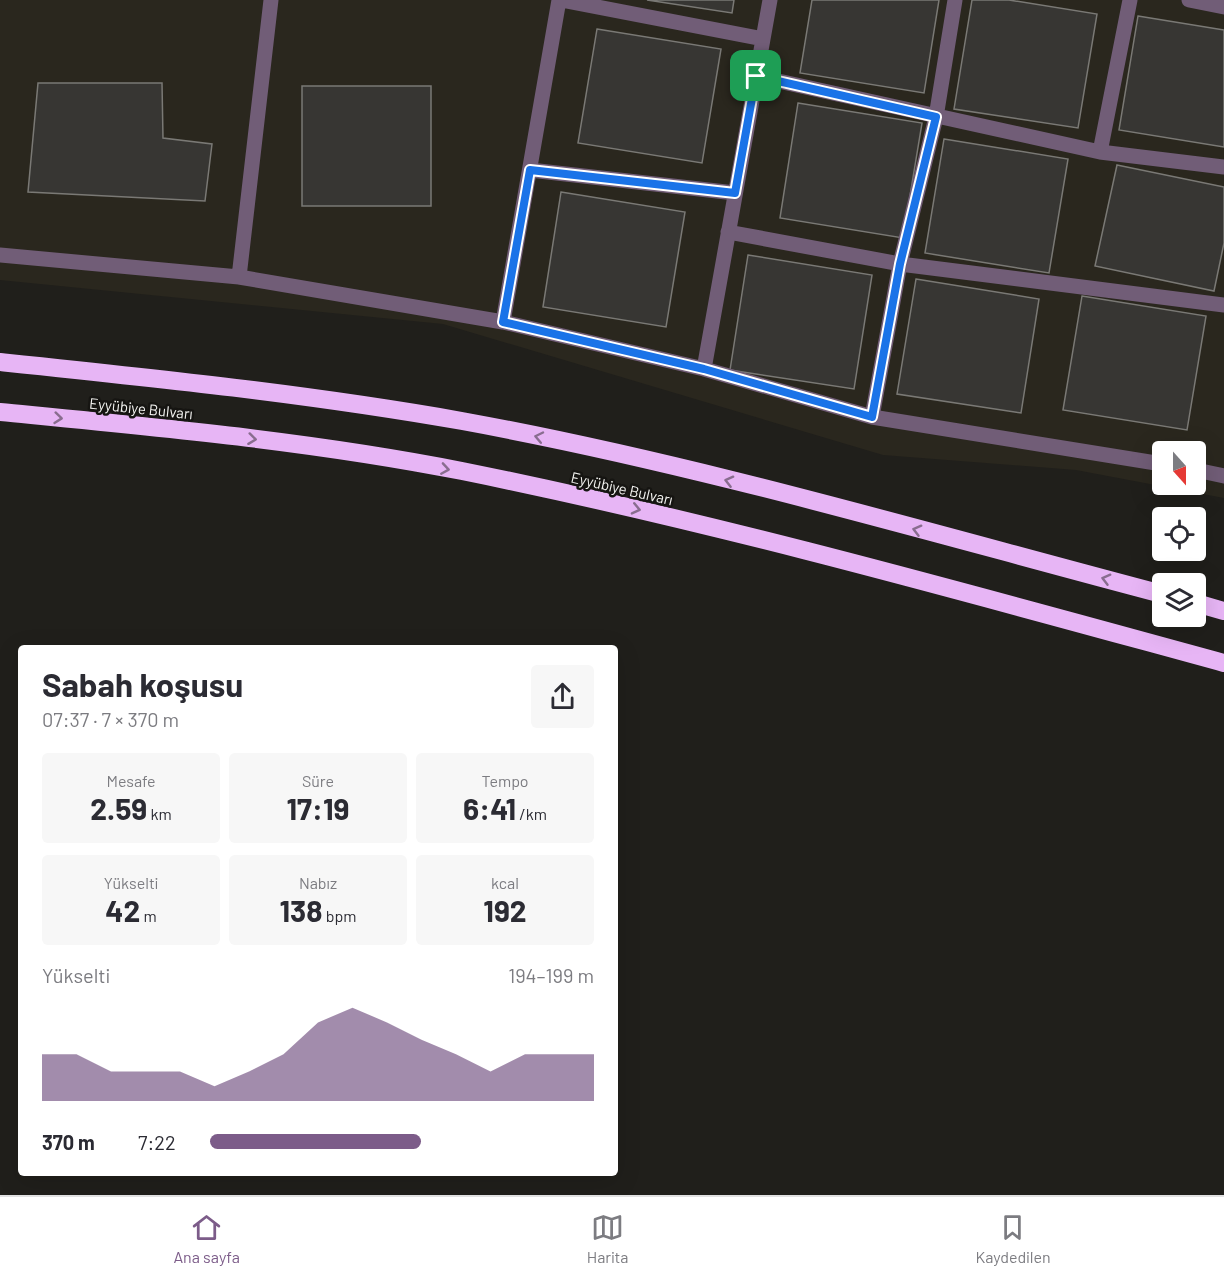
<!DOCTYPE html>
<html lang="tr">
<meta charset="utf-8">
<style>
body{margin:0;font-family:Barlow,sans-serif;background:#f7f7f7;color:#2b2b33;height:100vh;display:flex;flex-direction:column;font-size:22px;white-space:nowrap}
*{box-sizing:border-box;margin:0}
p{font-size:20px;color:#7c7c81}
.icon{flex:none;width:33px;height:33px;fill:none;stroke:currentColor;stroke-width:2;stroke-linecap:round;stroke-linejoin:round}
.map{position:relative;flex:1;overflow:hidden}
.drawer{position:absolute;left:18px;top:645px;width:600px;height:531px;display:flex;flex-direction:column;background:#fff;border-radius:6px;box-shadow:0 6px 24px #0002}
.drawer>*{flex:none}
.needle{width:39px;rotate:159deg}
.controls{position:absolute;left:1152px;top:441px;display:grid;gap:12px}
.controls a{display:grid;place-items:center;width:54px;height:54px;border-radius:6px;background:#fff;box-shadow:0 6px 24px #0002;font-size:30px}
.pin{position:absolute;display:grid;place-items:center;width:51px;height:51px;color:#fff;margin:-26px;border-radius:12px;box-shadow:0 3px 9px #0006}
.round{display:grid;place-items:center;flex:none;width:63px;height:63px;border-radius:6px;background:#f7f7f7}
.head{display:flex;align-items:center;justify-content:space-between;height:102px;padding:0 24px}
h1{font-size:33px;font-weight:700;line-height:45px}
.stats{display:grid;grid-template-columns:repeat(3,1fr);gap:9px;height:102px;padding:6px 24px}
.stats div{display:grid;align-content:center;border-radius:6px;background:#f7f7f7;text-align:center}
.stats b{font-size:30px;font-weight:700}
.stats small{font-size:16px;font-weight:400}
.stats p{font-size:16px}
.chart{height:168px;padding:12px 24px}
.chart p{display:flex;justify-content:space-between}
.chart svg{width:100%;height:108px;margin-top:6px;fill:#7c5c89;opacity:.7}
ul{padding:0 24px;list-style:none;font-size:20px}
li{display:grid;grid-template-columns:96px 72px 1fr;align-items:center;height:45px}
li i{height:15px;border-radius:8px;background:#7c5c89}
.tabs{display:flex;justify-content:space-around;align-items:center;height:84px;border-top:2px solid #e1e1e2;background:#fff;font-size:16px;color:#7c7c81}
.tabs a{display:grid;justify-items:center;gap:3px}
.tabs .on{color:#7c5c89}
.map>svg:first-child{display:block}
</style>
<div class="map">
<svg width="1224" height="1195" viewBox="0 0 1224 1195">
<rect width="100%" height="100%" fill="#201f1b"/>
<path fill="#2a271e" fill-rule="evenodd" d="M 0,0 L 1224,0 L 1224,498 L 1076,470 L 883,455 L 443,324 L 0,280 ZM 1162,452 L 1196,452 L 1196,484 L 1162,484 Z"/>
<path fill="#373633" stroke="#7a7975" stroke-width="1.5" d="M 647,0 L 734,0 L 732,13 Z
M 812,0 L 939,0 L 924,93 L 800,73 Z
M 972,0 L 1009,0 L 1097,14 L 1078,128 L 954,109 Z
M 1138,16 L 1224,30 L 1224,147 L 1119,130 Z
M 597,29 L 721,49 L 702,163 L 578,143 Z
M 38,83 L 162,83 L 163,138 L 212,144 L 205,201 L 28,192 Z
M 302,86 L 431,86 L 431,206 L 302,206 Z
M 798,103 L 922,123 L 903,238 L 780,218 Z
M 944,139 L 1068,159 L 1049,273 L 925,253 Z
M 1117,165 L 1224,187 L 1224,243 L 1214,291 L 1095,266 Z
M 561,192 L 685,212 L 666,327 L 543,307 Z
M 748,255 L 872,275 L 854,389 L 730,370 Z
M 916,279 L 1039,299 L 1021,413 L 897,394 Z
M 1082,296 L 1206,316 L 1187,430 L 1063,410 Z"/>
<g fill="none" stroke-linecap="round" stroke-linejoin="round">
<path stroke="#715d77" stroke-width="15" d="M 561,0 L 763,39
M 1189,0 L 1224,7
M 756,76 L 1100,152 L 1224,167
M 1100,152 L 1130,0
M 530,170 L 735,193
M 728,232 L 900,264 L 1224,305
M 0,255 L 239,277 L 503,322 L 704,369 L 872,417 L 1162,464
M 239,277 L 271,0
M 503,322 L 559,0
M 704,369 L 770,0
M 872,417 L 900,264 L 936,117 L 955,0
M 1196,470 L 1224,476"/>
<path stroke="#e7b5f5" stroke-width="18" d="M 0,362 C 154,378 309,394 462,421 C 698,464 930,533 1162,594
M 0,412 C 154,427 310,441 462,471 C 719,523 971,594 1224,663
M 1196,603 L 1224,611"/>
</g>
<defs><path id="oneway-chevron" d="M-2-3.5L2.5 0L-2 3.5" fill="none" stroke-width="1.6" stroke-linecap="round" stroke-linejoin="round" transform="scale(1.5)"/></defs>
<g stroke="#896d8f">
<use href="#oneway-chevron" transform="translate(58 418) rotate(6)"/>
<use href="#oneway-chevron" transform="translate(539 437) rotate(-168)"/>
<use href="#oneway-chevron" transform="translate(252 439) rotate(7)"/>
<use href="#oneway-chevron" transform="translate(445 469) rotate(9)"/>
<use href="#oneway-chevron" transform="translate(729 481) rotate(-166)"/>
<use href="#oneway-chevron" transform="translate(636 509) rotate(13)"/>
<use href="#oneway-chevron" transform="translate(917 530) rotate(-165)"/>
<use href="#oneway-chevron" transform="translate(1106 579) rotate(-165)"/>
</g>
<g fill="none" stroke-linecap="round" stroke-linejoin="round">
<g stroke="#fff" stroke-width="12">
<path id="route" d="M 756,76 L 936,117 L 900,264 L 872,417 L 704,369 L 503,322 L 530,170 L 735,193 Z"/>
</g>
<use href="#route" stroke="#1a73e8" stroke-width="8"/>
</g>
<g text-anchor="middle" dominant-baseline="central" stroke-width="5" stroke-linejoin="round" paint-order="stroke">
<g font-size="15" fill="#f4f4f1" stroke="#161512">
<text transform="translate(141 408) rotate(6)">Eyyübiye Bulvarı</text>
<text transform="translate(622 488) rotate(13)">Eyyübiye Bulvarı</text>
</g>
</g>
</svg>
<div class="controls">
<a><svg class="needle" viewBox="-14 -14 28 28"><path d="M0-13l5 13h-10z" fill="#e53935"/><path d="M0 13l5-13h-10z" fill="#7c7c81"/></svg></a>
<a><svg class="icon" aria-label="locate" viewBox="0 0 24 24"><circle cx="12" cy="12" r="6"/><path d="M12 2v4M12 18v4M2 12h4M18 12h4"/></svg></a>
<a><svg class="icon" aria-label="layers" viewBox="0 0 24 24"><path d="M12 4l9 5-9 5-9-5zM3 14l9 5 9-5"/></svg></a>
</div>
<div class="pin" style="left:756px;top:76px;background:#1e9e55"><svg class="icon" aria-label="arrive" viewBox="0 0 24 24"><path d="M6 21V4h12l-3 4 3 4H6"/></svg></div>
<section class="drawer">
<div class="head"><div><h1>Sabah koşusu</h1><p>07:37 · 7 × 370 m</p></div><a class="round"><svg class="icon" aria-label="share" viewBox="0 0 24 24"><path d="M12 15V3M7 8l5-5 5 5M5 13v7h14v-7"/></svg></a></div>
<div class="stats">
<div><p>Mesafe</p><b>2.59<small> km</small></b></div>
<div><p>Süre</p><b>17:19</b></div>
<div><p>Tempo</p><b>6:41<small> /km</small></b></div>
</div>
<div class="stats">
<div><p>Yükselti</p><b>42<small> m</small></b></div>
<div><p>Nabız</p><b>138<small> bpm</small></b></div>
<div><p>kcal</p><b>192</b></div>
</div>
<div class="chart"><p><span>Yükselti</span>194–199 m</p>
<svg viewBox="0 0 160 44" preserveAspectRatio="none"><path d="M0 44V25L10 25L20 32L30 32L40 32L50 38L60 32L70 25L80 12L90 6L100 12L110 19L120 25L130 32L140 25L150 25L160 25V44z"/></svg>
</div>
<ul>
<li><b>370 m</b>7:22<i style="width:55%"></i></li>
</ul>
</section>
</div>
<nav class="tabs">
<a class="on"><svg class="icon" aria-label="home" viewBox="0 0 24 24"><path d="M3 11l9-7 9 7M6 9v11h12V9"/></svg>Ana sayfa</a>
<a><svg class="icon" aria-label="map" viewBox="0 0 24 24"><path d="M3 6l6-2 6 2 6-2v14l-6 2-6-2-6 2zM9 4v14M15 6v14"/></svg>Harita</a>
<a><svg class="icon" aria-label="saved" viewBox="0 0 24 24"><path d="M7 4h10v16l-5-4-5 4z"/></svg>Kaydedilen</a>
</nav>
